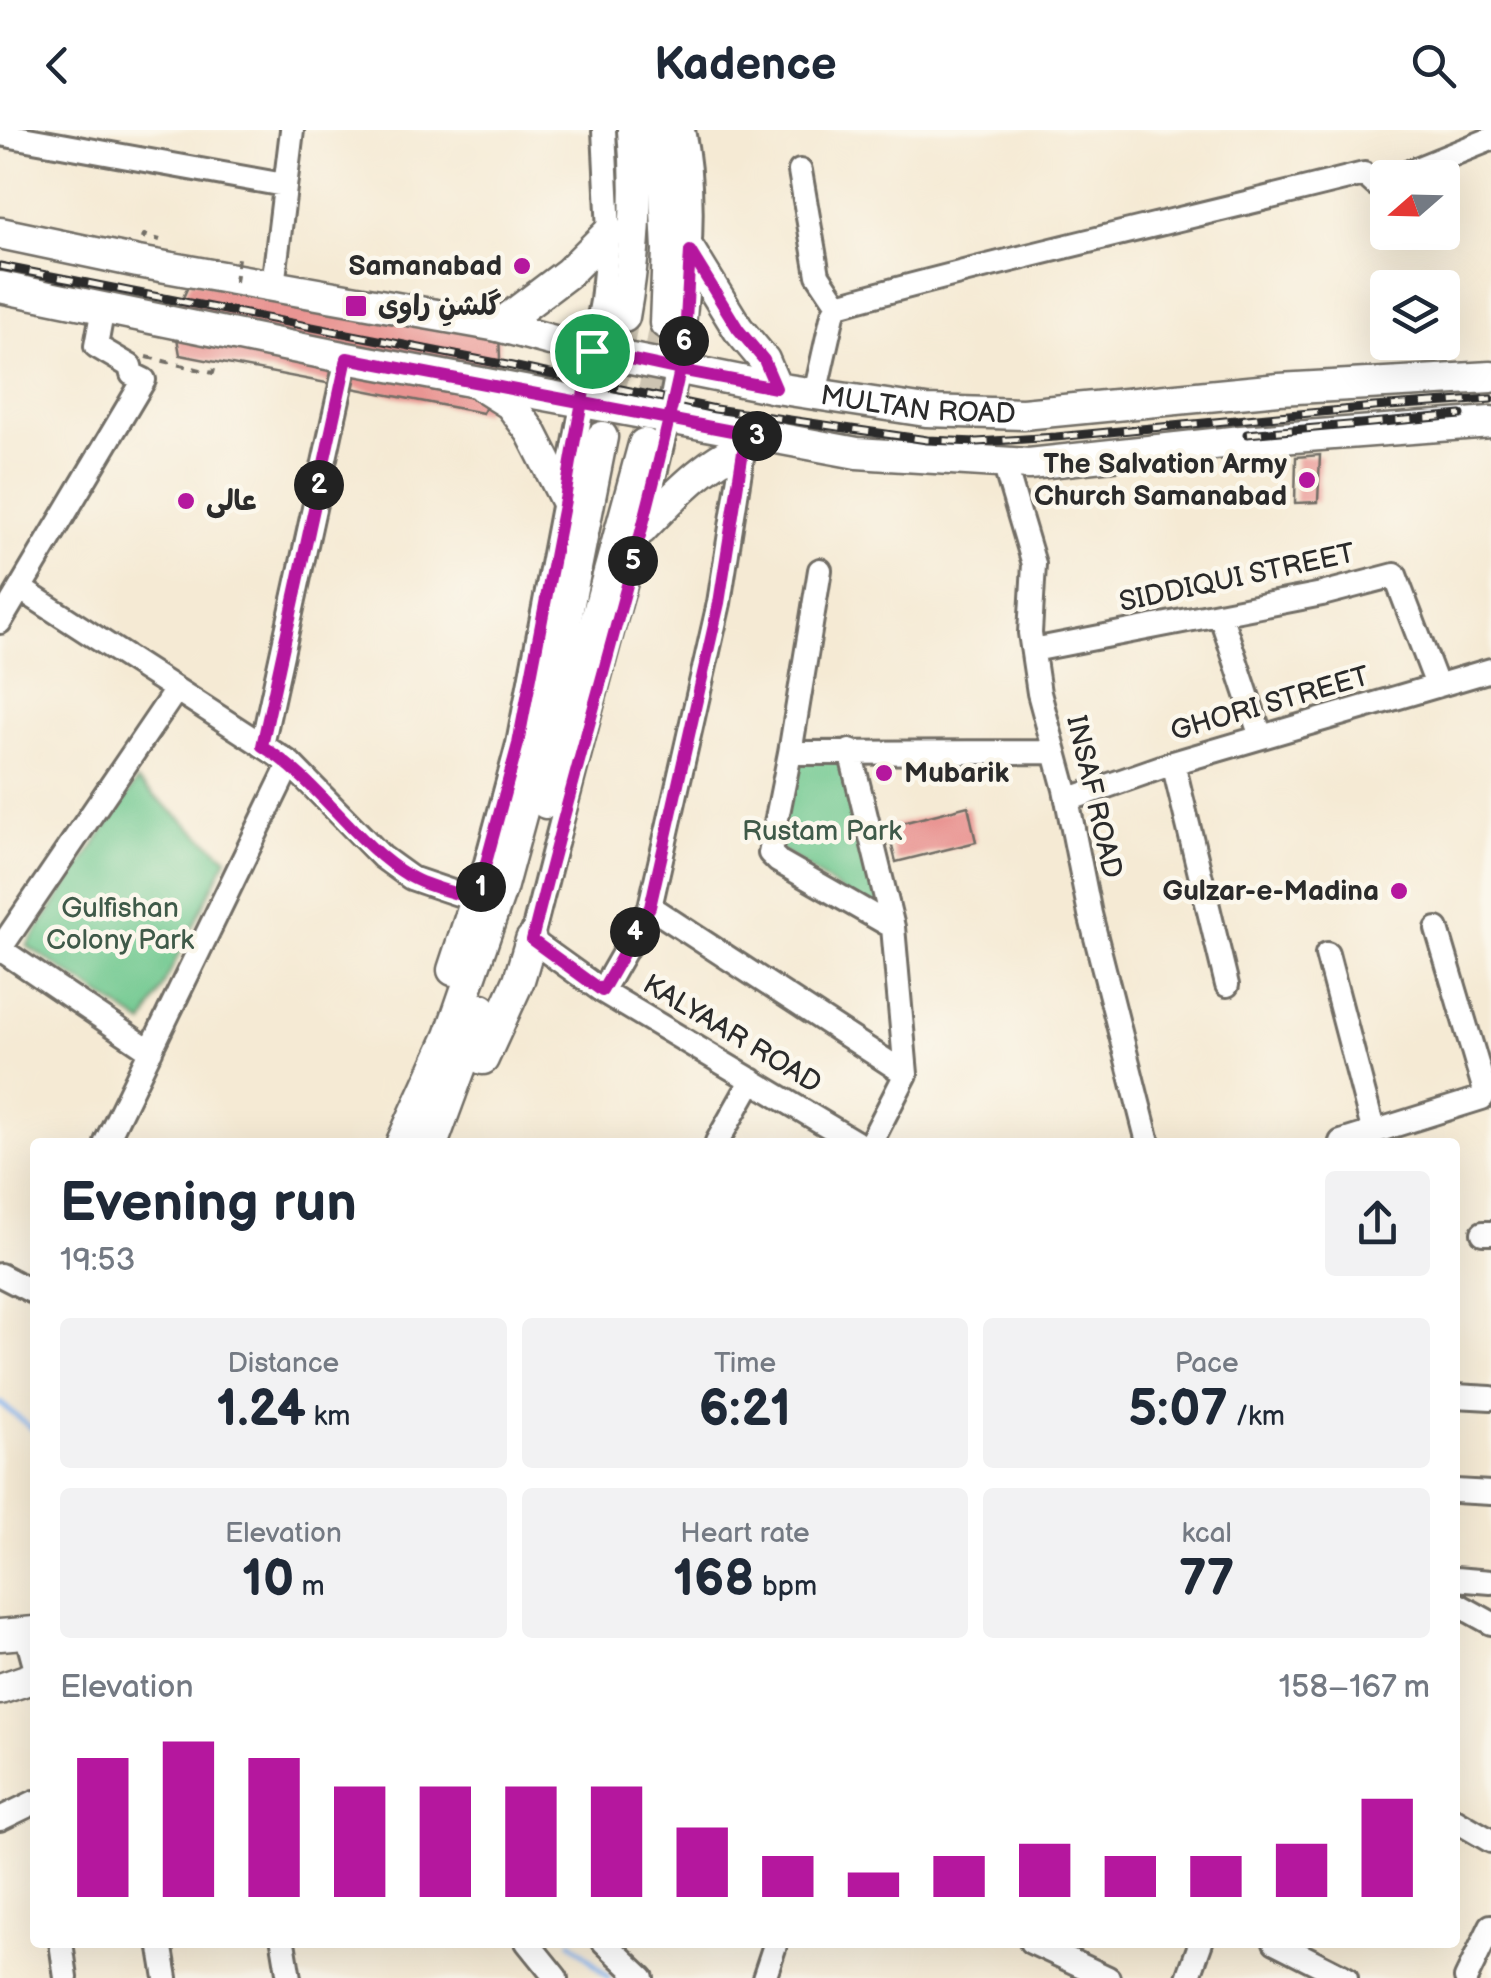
<!DOCTYPE html>
<meta charset="utf-8">
<style>
body{margin:0;font-family:"Balsamiq Sans","Playpen Sans Arabic",sans-serif;background:#f2f2f3;color:#1f2937;height:100vh;display:flex;flex-direction:column;font-size:38px;white-space:nowrap}
*{box-sizing:border-box;margin:0}
p{font-size:32px;color:#747a83}
.icon{flex:none;width:55px;height:55px;fill:none;stroke:currentColor;stroke-width:2;stroke-linecap:round;stroke-linejoin:round}
.map{position:relative;flex:1;overflow:hidden}
.side{position:absolute;left:30px;top:1008px;width:1430px;height:810px;display:flex;flex-direction:column;background:#fff;border-radius:10px;box-shadow:0 10px 40px #0002}
.side>*{flex:none}
.needle{width:65px;rotate:250deg}
.fabs{position:absolute;left:1370px;top:30px;display:grid;gap:20px}
.fabs a{display:grid;place-items:center;width:90px;height:90px;border-radius:10px;background:#fff;box-shadow:0 10px 40px #0002;font-size:50px}
.pin{position:absolute;display:grid;place-items:center;width:85px;height:85px;color:#fff;margin:-42px;border:5px solid #fff;border-radius:50%;box-shadow:0 2px 10px #0007}
.km{position:absolute;width:50px;height:50px;margin:-25px;border-radius:50%;background:#222;color:#fff;font-size:28px;line-height:50px;text-align:center}
.round{display:grid;place-items:center;flex:none;width:105px;height:105px;border-radius:10px;background:#f2f2f3}
.summary{display:flex;align-items:center;justify-content:space-between;height:170px;padding:0 30px}
h1{font-size:55px;font-weight:800;line-height:75px}
.figures{display:grid;grid-template-columns:repeat(3,1fr);gap:15px;height:170px;padding:10px 30px}
.figures div{display:grid;align-content:center;border-radius:10px;background:#f2f2f3;text-align:center}
.figures b{font-size:50px;font-weight:800}
.figures small{font-size:28px;font-weight:400}
.figures p{font-size:28px}
.chart{height:280px;padding:20px 30px}
.chart p{display:flex;justify-content:space-between}
.chart svg{width:100%;height:180px;margin-top:10px;stroke:#b5179e;stroke-width:6}
header{display:flex;justify-content:space-between;align-items:center;height:130px;padding:0 30px;background:#fff;font-size:45px;font-weight:800}
.map>svg:first-child{display:block}
</style>
<header><svg class="icon" aria-label="back" viewBox="0 0 24 24"><path d="M15 5l-7 7 7 7"/></svg>Kadence<svg class="icon" aria-label="search" viewBox="0 0 24 24"><circle cx="10" cy="10" r="6"/><path d="M15 15l6 6"/></svg></header>
<div class="map">
<svg width="1491" height="1848" viewBox="0 0 1491 1848">
<rect width="100%" height="100%" fill="#fbf7ec"/>
<filter id="ink" filterUnits="userSpaceOnUse"><feTurbulence type="fractalNoise" baseFrequency=".01" numOctaves="2"/><feDisplacementMap in="SourceGraphic" scale="20" xChannelSelector="R" yChannelSelector="G"/><feConvolveMatrix kernelMatrix="1 2 1 2 8 2 1 2 1" color-interpolation-filters="sRGB"/></filter>
<filter id="wash" filterUnits="userSpaceOnUse"><feTurbulence type="fractalNoise" baseFrequency=".0048" numOctaves="4" result="noise"/><feDisplacementMap in="SourceGraphic" scale="40" xChannelSelector="R" yChannelSelector="G"/><feGaussianBlur stdDeviation="2.25" result="paint"/><feColorMatrix in="noise" values="0 0 0 0 0 0 0 0 0 0 0 0 0 0 0 0 0 1.4 0 .05"/><feComposite in="paint" operator="in"/></filter>
<g filter="url(#wash)">
<rect width="100%" height="100%" fill="#f5ead4"/>
<path fill="#6fc88f" stroke="#4d7a5d" stroke-width="2.5" d="M 790,623 L 851,625 L 893,797 L 771,713 Z
M 137,651 L 227,728 L 144,894 L 27,816 Z"/>
<g fill="none" stroke-linecap="round" stroke-linejoin="round">
<path stroke="#86b6f1" stroke-width="5" d="M 0,1273 L 35,1301
M 571,1812 L 608,1848"/>
</g>
<g id="blocks">
<path fill="#e99593" d="M 191,150 L 499,203 L 500,229 L 491,265 L 483,283 L 180,225 L 176,202 L 177,181 Z
M 1320,325 L 1318,372 L 1295,373 L 1296,327 Z
M 968,676 L 976,712 L 896,732 L 887,697 Z"/>
</g>
</g>
<g filter="url(#ink)">
<use href="#blocks" fill-opacity="0" stroke="#726e66" stroke-width="2.5"/>
<g fill="none" stroke-linecap="round" stroke-linejoin="round">
<path stroke="#cdc4b2" stroke-width="30" stroke-dasharray="30 15" stroke-linecap="butt" d="M 604,299 L 624,187
M 645,309 L 665,193"/>
<g stroke="#726e66" stroke-width="28">
<path id="minor" d="M 683,0 C 692,42 692,86 689,129 C 683,259 649,369 614,493 C 585,598 558,705 531,810 L 602,861 L 855,1012
M 0,4 L 284,55
M 800,41 L 818,145 L 838,175
M 1394,48 L 1491,9
M 273,156 L 292,0
M 815,264 L 833,184 L 838,175 C 1012,127 1189,88 1364,44 L 1375,54 L 1388,50
M 744,315 L 719,473 L 650,777 L 906,944
M 1004,333 L 1034,434 L 1030,503 L 1039,563 L 1065,659 L 1090,784 L 1148,1012
M 820,440 L 790,623 L 770,723 L 778,731 L 893,797
M 21,459 L 290,633 L 382,727 L 411,748 L 476,770 L 518,614 L 602,171 L 609,102 L 604,0
M 1220,484 L 1261,607
M 0,492 L 144,250 L 132,244 L 130,236 L 96,216 L 103,178
M 1033,520 L 1322,464 L 1395,445 L 1437,555
M 262,615 L 347,228
M 850,621 L 893,797 L 906,944 L 871,1012
M 790,623 L 1055,622
M 1173,633 L 1227,855
M 1067,670 L 1173,633 L 1491,540
M 0,819 L 176,560
M 0,819 L 151,921
M 1327,824 L 1374,1003
M 602,861 L 650,777
M 106,1012 L 290,633
M 717,1012 L 752,950
M 1341,1012 L 1482,968 L 1485,961 L 1437,799
M 1483,1103 L 1491,1103
M 0,1145 L 35,1163
M 1455,1266 L 1491,1268
M 1455,1361 L 1491,1363
M 1455,1449 L 1491,1452
M 1455,1473 L 1491,1493
M 26,1503 L 35,1536
M 0,1689 L 35,1672
M 1455,1690 L 1491,1711
M 61,1812 L 66,1848
M 160,1812 L 166,1848
M 283,1812 L 289,1848
M 527,1812 L 556,1848
M 604,1812 L 642,1848
M 1031,1812 L 1108,1848
M 1275,1812 L 1346,1848
M 764,1848 L 776,1812
M 1188,1848 L 1201,1812
M 1466,1848 L 1491,1796"/>
</g>
<g stroke="#726e66" stroke-width="35">
<g id="major">
<path d="M 662,0 L 668,120 L 665,193"/>
<path id="s1" d="M 0,103 L 138,132 L 498,196 L 591,221 L 776,258 L 926,281 L 1023,284 L 1279,259 L 1491,247"/>
<path d="M 690,121 L 738,199 L 764,230 L 776,258"/>
<path d="M 0,157 L 347,228 L 857,323 L 1029,334 L 1241,311 L 1491,292"/>
<path d="M 624,187 C 635,125 639,63 633,0"/>
<path d="M 498,196 L 568,143 L 609,102"/>
<path d="M 483,257 L 510,274 L 531,302 L 565,369"/>
<path d="M 642,399 C 676,364 716,319 766,310"/>
<path d="M 546,673 L 644,314"/>
<path d="M 453,840 L 476,770"/>
<path d="M 483,929 L 519,850 L 531,810"/>
<path d="M 402,1012 L 450,906 L 501,759 L 543,604 L 602,307"/>
<path d="M 433,1012 L 482,879"/>
<path d="M 0,1505 L 35,1502"/>
<path d="M 0,1559 L 35,1547"/>
</g>
</g>
<path stroke="#726e66" stroke-width="4" stroke-dasharray="8 8" stroke-linecap="butt" d="M 143,109 L 144,105 L 160,110
M 147,227 L 213,243 L 216,232"/>
<use href="#minor" stroke="#fff" stroke-width="22"/>
<use href="#major" stroke="#fff" stroke-width="30"/>
<g stroke="#2b2b2b" stroke-width="9">
<path id="rail" d="M 0,136 L 512,236 L 715,279 L 927,310 L 977,312 L 1056,307 L 1374,277 L 1491,269
M 1247,304 L 1461,285"/>
</g>
<use href="#rail" stroke="#fbf7ec" stroke-width="5" stroke-dasharray="15" stroke-linecap="butt"/>
<path stroke="#726e66" stroke-width="4" stroke-dasharray="8 8" stroke-linecap="butt" d="M 235,152 L 238,128"/>
</g>
</g>
<g fill="none" stroke-linecap="round" stroke-linejoin="round" filter="url(#ink)">
<g stroke="#fff" stroke-width="20">
<path id="route" d="M 592,221 C 582,271 572,320 565,370 L 518,614 L 476,770 C 455,762 429,758 409,746 C 356,715 319,651 262,616 L 347,228 C 489,254 631,283 774,309 L 744,315 L 719,473 L 650,777 L 602,861 L 532,810 C 579,620 638,432 680,240 L 776,258 L 764,230 L 738,199 L 690,121 L 686,190 L 680,240 L 592,221"/>
</g>
<use href="#route" stroke="#b5179e" stroke-width="12"/>
</g>
<g fill="#b5179e" stroke="#fbf7ec" stroke-width="4">
<circle cx="522" cy="136" r="10"/>
<rect x="344" y="164" width="24" height="24" rx="5"/>
<circle cx="1307" cy="350" r="10"/>
<circle cx="186" cy="371" r="10"/>
<circle cx="884" cy="643" r="10"/>
<circle cx="1399" cy="761" r="10"/>
</g>
<g text-anchor="middle" dominant-baseline="central" stroke-width="9" stroke-linejoin="round" paint-order="stroke">
<g font-size="28" font-weight="bold" fill="#2b2b2b" stroke="#fbf7ec" text-anchor="end">
<text x="502" y="136">Samanabad</text>
<text x="378" y="176" text-anchor="start">گلشنِ راوی</text>
<text x="1287" y="334">The Salvation Army<tspan x="1287" dy="32">Church Samanabad</tspan></text>
<text x="206" y="371" text-anchor="start">عالی</text>
<text x="904" y="643" text-anchor="start">Mubarik</text>
<text x="1379" y="761">Gulzar-e-Madina</text>
</g>
<g font-size="28" fill="#2b2b2b" stroke="#fbf7ec">
<text stroke="none"><textPath href="#s1" startOffset="935">MULTAN ROAD</textPath></text>
<text transform="translate(1237 448) rotate(-12)">SIDDIQUI STREET</text>
<text transform="translate(1270 574) rotate(-16)">GHORI STREET</text>
<text transform="translate(1094 667) rotate(77)">INSAF ROAD</text>
<text transform="translate(732 904) rotate(31)">KALYAAR ROAD</text>
</g>
<g font-size="28" fill="#3f5a49" stroke="#fbf7ec">
<text x="822" y="701">Rustam Park</text>
<text x="120" y="778">Gulfishan<tspan x="120" dy="32">Colony Park</tspan></text>
</g>
</g>
</svg>
<div class="fabs">
<a><svg class="needle" viewBox="-14 -14 28 28"><path d="M0-13l5 13h-10z" fill="#e53935"/><path d="M0 13l5-13h-10z" fill="#747a83"/></svg></a>
<a><svg class="icon" aria-label="layers" viewBox="0 0 24 24"><path d="M12 4l9 5-9 5-9-5zM3 14l9 5 9-5"/></svg></a>
</div>
<div class="pin" style="left:592px;top:221px;background:#1e9e55"><svg class="icon" aria-label="arrive" viewBox="0 0 24 24"><path d="M6 21V4h12l-3 4 3 4H6"/></svg></div>
<b class="km" style="left:481px;top:757px">1</b>
<b class="km" style="left:319px;top:355px">2</b>
<b class="km" style="left:757px;top:306px">3</b>
<b class="km" style="left:635px;top:802px">4</b>
<b class="km" style="left:633px;top:431px">5</b>
<b class="km" style="left:684px;top:211px">6</b>
<section class="side">
<div class="summary"><div><h1>Evening run</h1><p>19:53</p></div><a class="round"><svg class="icon" aria-label="share" viewBox="0 0 24 24"><path d="M12 15V3M7 8l5-5 5 5M5 13v7h14v-7"/></svg></a></div>
<div class="figures">
<div><p>Distance</p><b>1.24<small> km</small></b></div>
<div><p>Time</p><b>6:21</b></div>
<div><p>Pace</p><b>5:07<small> /km</small></b></div>
</div>
<div class="figures">
<div><p>Elevation</p><b>10<small> m</small></b></div>
<div><p>Heart rate</p><b>168<small> bpm</small></b></div>
<div><p>kcal</p><b>77</b></div>
</div>
<div class="chart"><p><span>Elevation</span>158–167 m</p>
<svg viewBox="0 0 160 44" preserveAspectRatio="none"><path d="M5 44V10M15 44V6M25 44V10M35 44V17M45 44V17M55 44V17M65 44V17M75 44V27M85 44V34M95 44V38M105 44V34M115 44V31M125 44V34M135 44V34M145 44V31M155 44V20"/></svg>
</div>
</section>
</div>
